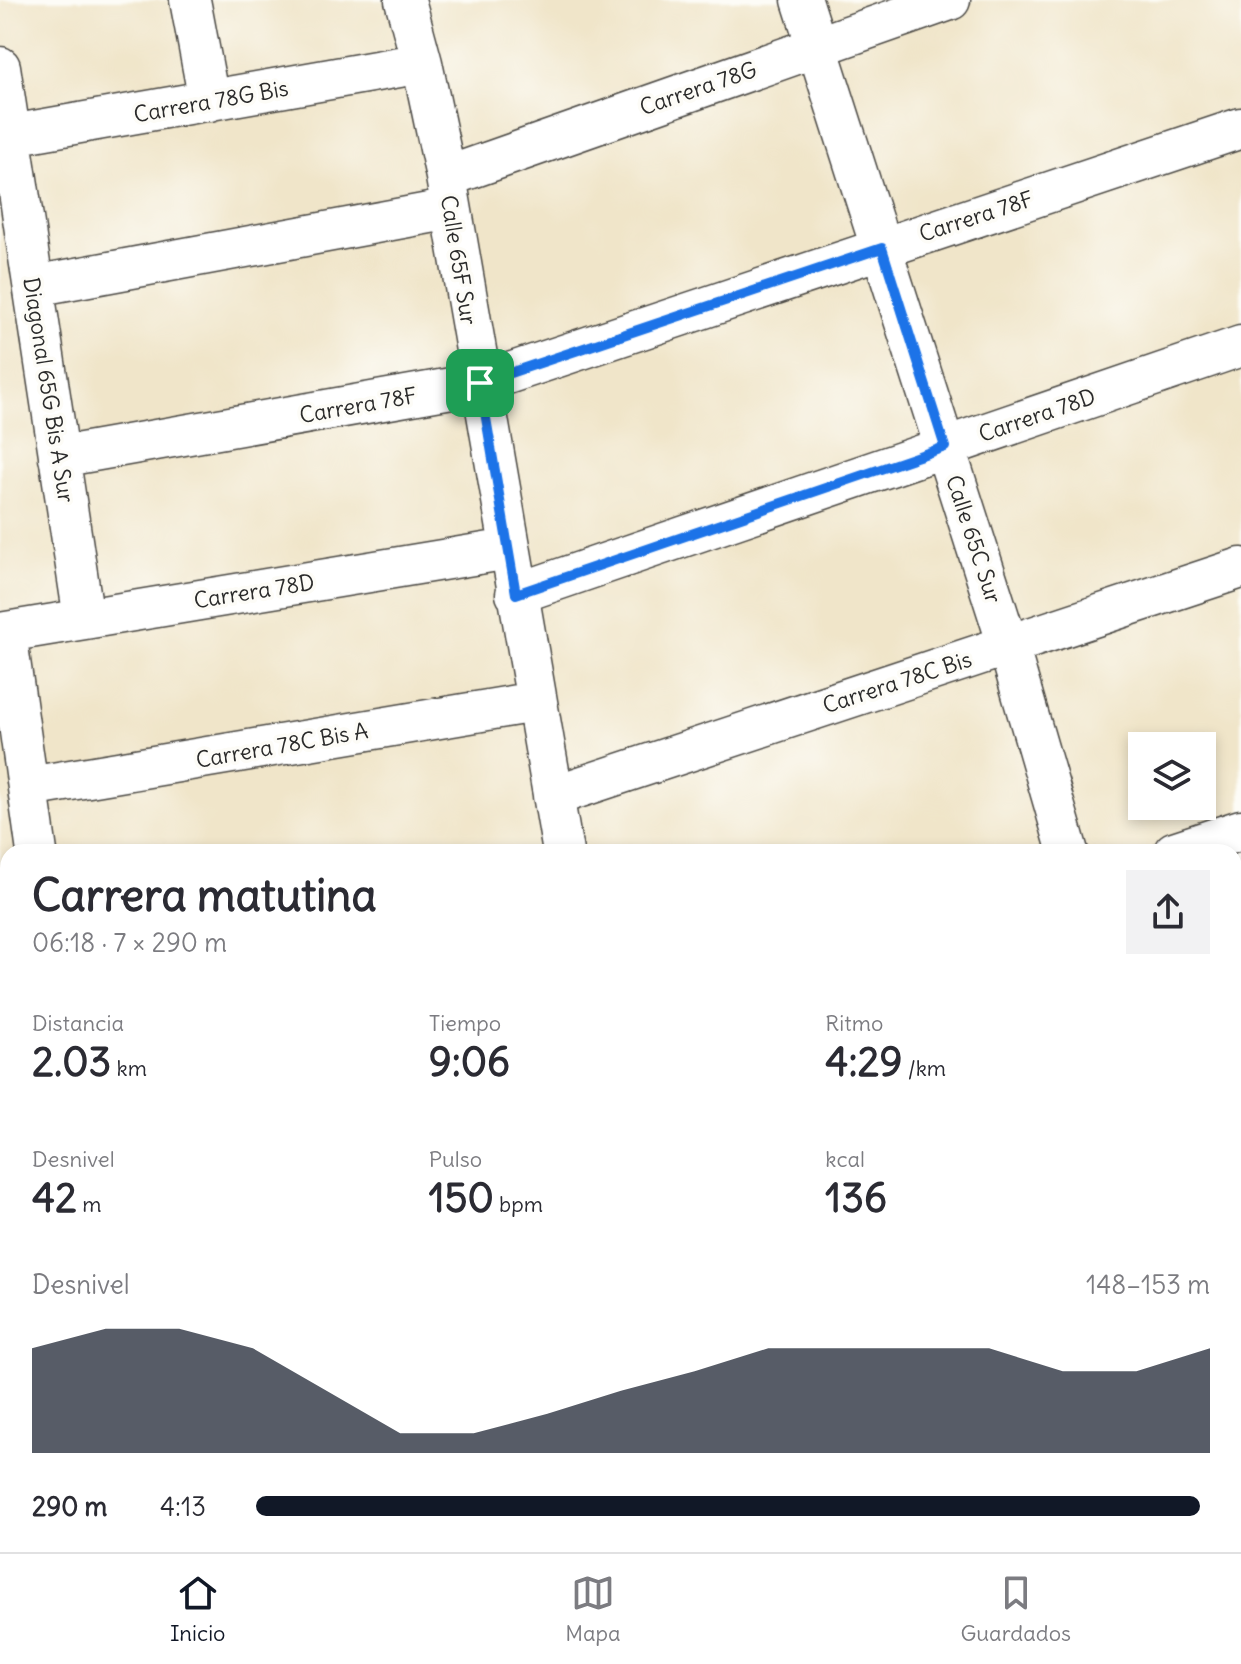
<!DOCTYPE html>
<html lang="es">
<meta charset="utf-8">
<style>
body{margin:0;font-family:Delius,sans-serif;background:#f2f2f3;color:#2b2b33;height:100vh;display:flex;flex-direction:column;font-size:30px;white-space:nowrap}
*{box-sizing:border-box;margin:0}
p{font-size:26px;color:#7c7c81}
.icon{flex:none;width:44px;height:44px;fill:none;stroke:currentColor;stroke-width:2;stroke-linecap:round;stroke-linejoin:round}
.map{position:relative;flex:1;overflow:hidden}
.drawer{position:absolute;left:0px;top:844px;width:1242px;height:708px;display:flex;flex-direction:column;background:#fff;border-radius:24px 24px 0 0;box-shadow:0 4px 12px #0003}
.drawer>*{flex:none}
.fabs{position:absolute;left:1128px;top:732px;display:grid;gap:16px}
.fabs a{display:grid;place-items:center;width:88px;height:88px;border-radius:0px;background:#fff;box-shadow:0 4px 12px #0003;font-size:40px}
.pin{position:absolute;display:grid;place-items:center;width:68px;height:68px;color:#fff;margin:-34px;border-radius:16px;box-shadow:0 4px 12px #0006}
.round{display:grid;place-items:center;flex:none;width:84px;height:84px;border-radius:0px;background:#f2f2f3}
.head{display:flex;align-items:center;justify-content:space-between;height:136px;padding:0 32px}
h1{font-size:44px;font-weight:700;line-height:60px}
.metrics{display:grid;grid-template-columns:repeat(3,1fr);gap:12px;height:136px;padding:8px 32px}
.metrics div{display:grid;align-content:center}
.metrics b{font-size:40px;font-weight:700}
.metrics small{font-size:22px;font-weight:400}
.metrics p{font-size:22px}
.chart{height:224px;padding:16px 32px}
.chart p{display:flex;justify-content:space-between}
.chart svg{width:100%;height:144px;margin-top:8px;fill:#111827;opacity:.7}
ul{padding:0 32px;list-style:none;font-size:26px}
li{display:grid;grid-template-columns:128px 96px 1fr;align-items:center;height:60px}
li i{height:20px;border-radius:10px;background:#111827}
.tab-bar{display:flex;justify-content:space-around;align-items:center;height:112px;border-top:2px solid #e1e1e2;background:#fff;font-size:22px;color:#7c7c81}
.tab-bar a{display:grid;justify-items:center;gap:4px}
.tab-bar .selected{color:#111827}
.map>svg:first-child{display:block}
</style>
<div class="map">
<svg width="1241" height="1552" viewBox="0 0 1241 1552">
<rect width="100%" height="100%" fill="#fdfcf7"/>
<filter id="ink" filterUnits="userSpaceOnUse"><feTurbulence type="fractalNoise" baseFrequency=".0125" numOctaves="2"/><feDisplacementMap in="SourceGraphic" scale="16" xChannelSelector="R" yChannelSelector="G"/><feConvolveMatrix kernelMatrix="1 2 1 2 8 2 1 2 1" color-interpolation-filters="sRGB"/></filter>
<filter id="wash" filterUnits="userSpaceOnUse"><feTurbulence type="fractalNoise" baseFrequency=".006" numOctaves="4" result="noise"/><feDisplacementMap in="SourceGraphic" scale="32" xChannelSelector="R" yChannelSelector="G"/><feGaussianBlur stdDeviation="1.8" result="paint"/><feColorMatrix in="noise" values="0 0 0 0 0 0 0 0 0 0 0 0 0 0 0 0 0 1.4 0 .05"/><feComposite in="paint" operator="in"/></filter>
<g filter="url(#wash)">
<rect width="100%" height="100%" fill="#f0e5c9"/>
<path fill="#9bcf80" stroke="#637d56" stroke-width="2" d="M 401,1544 L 526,1544 L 527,1552 L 403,1552 Z"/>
</g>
<g filter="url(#ink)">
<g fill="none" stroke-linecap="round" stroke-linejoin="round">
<g stroke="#494743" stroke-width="43">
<path id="minor" d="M 190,0 L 209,101
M 405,0 L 422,63 L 446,177 L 563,852
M 802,0 L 1008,645 L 1068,852
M 0,67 L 84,619
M 0,137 L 422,63
M 446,177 L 950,0
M 34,286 L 451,209
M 59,457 L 480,383 L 1241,128
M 516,594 L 1241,346
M 6,632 L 37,852
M 0,633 L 509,549
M 29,787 L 535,702
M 553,796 L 1241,568
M 1174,852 L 1241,830
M 1234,1138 L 1241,1136
M 1234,1440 L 1241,1438
M 162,1544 L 163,1552
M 383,1544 L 384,1552
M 690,1544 L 691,1552
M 840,1544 L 842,1552
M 1059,1544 L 1060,1552
M 1212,1544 L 1213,1552"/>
</g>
<g stroke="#494743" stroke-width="47">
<path id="major" d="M 0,959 L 8,969
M 1170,1544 L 1187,1552"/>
</g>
<path stroke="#494743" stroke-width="5" stroke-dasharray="2 6" stroke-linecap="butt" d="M 537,1544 L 539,1552"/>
<use href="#minor" stroke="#fff" stroke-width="40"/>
<use href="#major" stroke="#fcba8d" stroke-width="44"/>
</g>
</g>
<g fill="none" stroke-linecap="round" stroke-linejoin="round" filter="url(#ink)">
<g stroke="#fff" stroke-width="16">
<path id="route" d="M 882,248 L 945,447 L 516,594 L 480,383 Z"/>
</g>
<use href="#route" stroke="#1a73e8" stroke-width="10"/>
</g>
<g text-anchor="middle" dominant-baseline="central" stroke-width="7" stroke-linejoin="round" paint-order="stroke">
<g font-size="22" fill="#2b2b2b" stroke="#fdfcf7">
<text transform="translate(698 88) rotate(-19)">Carrera 78G</text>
<text transform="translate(211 101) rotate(-10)">Carrera 78G Bis</text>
<text transform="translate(976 216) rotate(-18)">Carrera 78F</text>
<text transform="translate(459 260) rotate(81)">Calle 65F Sur</text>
<text transform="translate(49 390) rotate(81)">Diagonal 65G Bis A Sur</text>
<text transform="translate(358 405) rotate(-10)">Carrera 78F</text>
<text transform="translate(1037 415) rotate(-19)">Carrera 78D</text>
<text transform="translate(974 539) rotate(72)">Calle 65C Sur</text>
<text transform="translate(254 591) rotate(-9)">Carrera 78D</text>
<text transform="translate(897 682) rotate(-18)">Carrera 78C Bis</text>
<text transform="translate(282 745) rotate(-10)">Carrera 78C Bis A</text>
</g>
</g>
</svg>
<div class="fabs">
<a><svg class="icon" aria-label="layers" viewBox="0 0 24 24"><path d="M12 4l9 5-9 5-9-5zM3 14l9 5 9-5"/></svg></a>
</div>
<div class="pin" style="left:480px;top:383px;background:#1e9e55"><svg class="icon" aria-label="arrive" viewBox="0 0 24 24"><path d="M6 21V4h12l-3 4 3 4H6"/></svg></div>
<section class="drawer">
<div class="head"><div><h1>Carrera matutina</h1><p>06:18 · 7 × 290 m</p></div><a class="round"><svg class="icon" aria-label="share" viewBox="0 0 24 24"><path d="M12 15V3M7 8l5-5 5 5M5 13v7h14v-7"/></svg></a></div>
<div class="metrics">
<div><p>Distancia</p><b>2.03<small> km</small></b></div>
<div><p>Tiempo</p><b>9:06</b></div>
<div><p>Ritmo</p><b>4:29<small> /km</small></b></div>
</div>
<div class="metrics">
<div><p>Desnivel</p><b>42<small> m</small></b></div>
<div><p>Pulso</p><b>150<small> bpm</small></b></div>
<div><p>kcal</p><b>136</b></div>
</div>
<div class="chart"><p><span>Desnivel</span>148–153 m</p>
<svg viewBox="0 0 160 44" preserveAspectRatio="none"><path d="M0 44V12L10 6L20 6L30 12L40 25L50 38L60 38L70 32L80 25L90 19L100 12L110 12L120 12L130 12L140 19L150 19L160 12V44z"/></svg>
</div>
<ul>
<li><b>290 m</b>4:13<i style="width:99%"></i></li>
</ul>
</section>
</div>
<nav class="tab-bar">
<a class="selected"><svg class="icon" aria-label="home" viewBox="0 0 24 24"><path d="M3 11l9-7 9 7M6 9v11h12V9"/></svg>Inicio</a>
<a><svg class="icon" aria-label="map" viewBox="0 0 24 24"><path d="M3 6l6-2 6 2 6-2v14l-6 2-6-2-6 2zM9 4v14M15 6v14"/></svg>Mapa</a>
<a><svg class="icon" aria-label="saved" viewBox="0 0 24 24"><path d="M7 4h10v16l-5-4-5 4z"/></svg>Guardados</a>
</nav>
